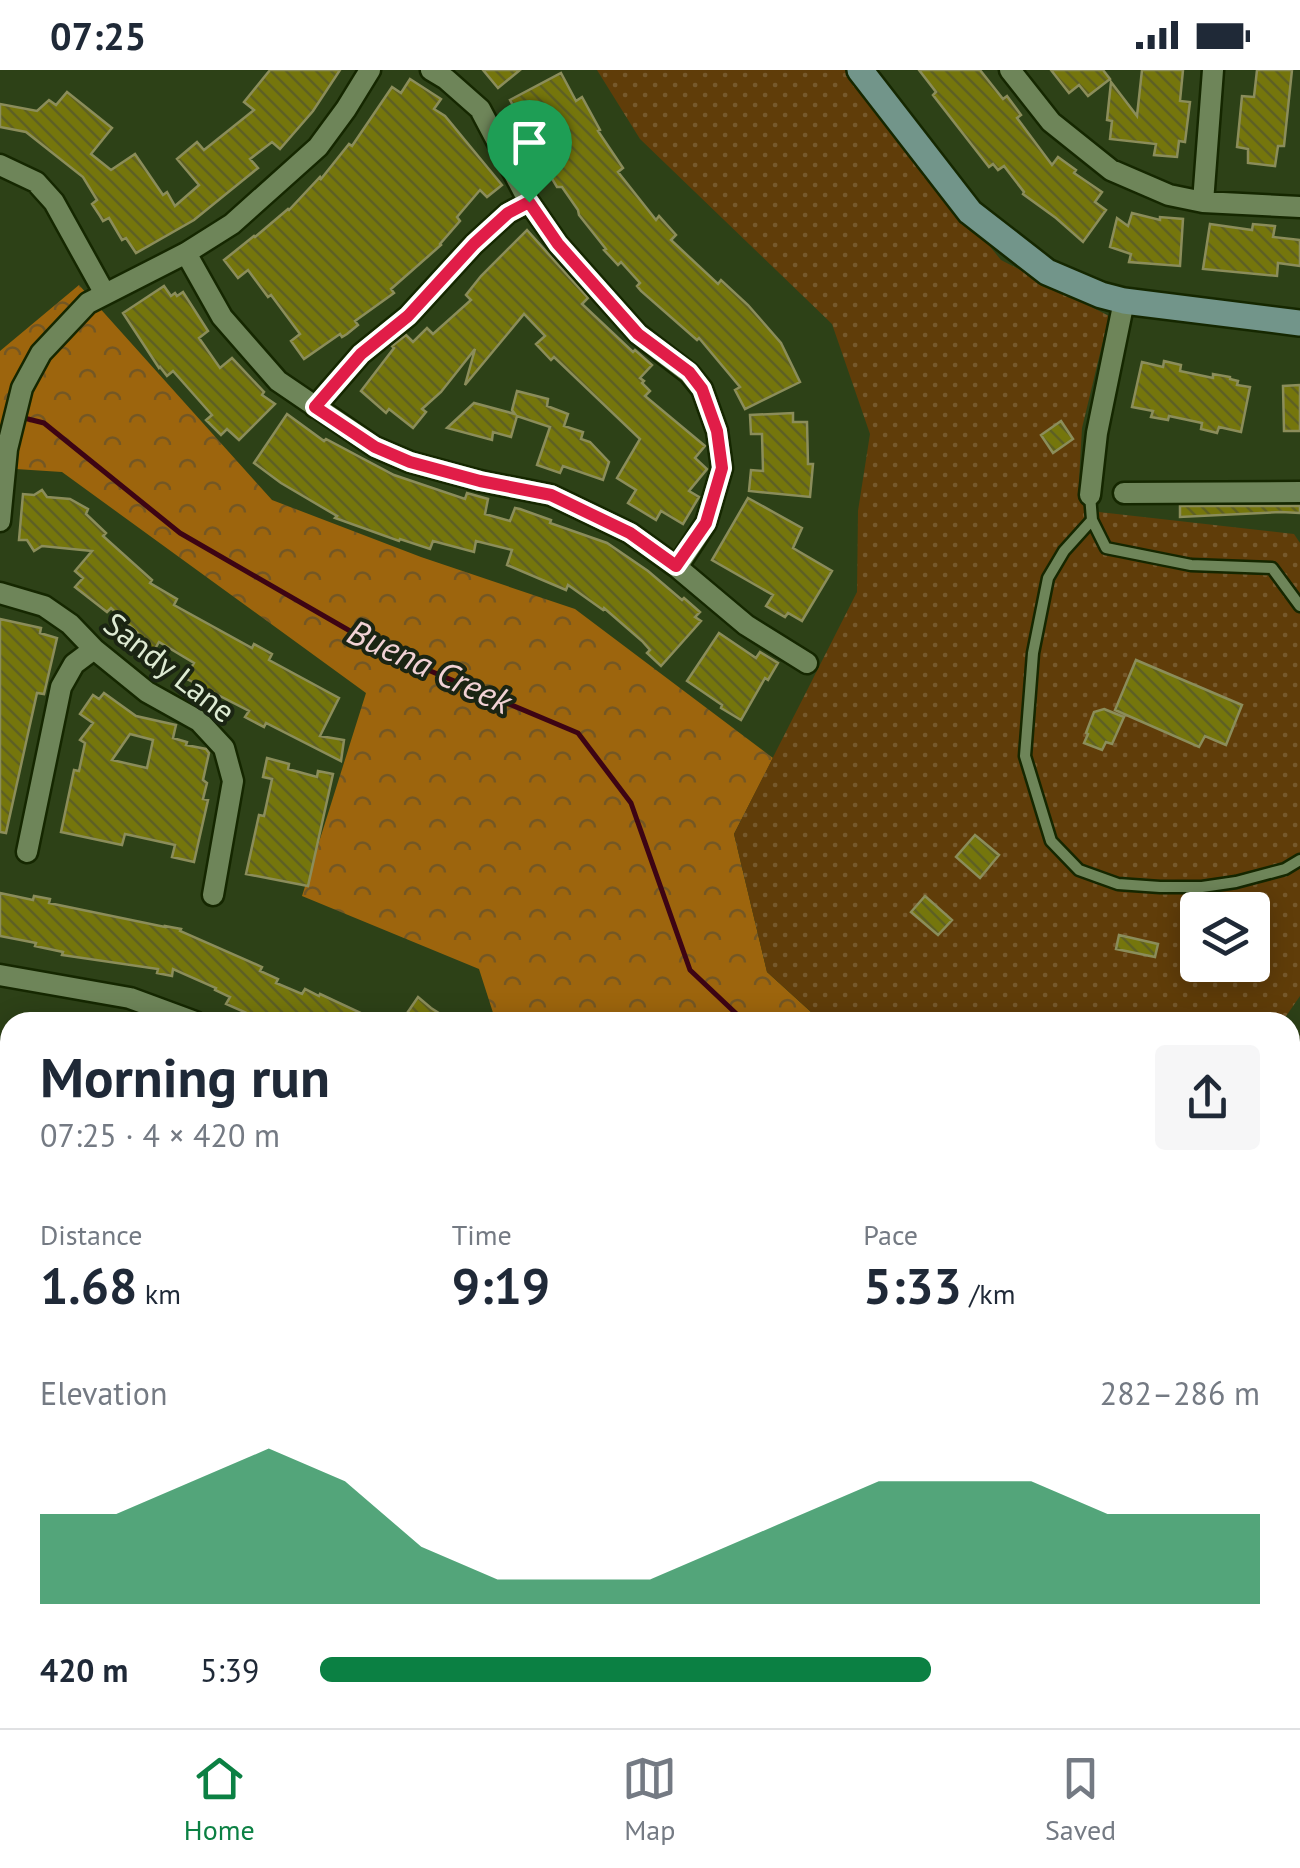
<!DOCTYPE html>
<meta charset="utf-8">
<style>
body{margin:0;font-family:"PT Sans",sans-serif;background:#f6f6f7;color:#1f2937;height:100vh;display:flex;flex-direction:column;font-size:38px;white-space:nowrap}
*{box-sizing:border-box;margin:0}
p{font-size:32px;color:#747a83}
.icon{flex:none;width:55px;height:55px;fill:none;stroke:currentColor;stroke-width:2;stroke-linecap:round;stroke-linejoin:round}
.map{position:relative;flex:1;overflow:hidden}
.panel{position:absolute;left:0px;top:942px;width:1300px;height:718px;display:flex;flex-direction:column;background:#fff;border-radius:30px 30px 0 0;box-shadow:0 5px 25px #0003}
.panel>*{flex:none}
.buttons{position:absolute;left:1180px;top:822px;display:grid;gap:20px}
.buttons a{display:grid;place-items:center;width:90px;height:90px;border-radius:10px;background:#fff;box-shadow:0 5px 25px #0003;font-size:50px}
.pin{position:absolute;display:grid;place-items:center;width:85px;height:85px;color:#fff;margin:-102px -42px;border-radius:50% 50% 50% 0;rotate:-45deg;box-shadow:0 0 10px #0007}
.pin .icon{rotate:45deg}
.round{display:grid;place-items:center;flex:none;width:105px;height:105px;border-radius:10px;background:#f6f6f7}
.headline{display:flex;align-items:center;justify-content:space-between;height:170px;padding:0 40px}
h1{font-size:55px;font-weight:800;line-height:75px}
.stats{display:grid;grid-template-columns:repeat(3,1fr);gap:15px;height:170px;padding:10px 40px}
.stats div{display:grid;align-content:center}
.stats b{font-size:50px;font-weight:800}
.stats small{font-size:28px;font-weight:400}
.stats p{font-size:28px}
.chart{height:280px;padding:20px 40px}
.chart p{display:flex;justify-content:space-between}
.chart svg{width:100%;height:180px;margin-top:10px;fill:#0b8043;opacity:.7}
ul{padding:0 40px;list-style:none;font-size:32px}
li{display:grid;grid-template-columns:160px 120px 1fr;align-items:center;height:75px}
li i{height:25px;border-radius:12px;background:#0b8043}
.status{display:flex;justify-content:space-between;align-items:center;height:70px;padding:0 50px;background:#fff;direction:ltr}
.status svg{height:28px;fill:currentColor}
.dock{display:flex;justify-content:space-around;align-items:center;height:140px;border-top:2px solid #e0e1e3;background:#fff;font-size:28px;color:#747a83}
.dock a{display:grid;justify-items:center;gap:5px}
.dock .current{color:#0b8043}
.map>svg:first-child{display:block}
</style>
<div class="status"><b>07:25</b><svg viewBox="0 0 49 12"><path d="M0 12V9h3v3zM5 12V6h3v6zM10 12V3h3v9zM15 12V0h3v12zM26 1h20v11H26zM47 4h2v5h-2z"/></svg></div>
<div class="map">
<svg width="1300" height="1658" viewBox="0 0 1300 1658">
<defs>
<pattern id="forest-crowns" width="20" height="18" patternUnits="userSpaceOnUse" patternTransform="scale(2.5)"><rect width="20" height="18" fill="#9d650d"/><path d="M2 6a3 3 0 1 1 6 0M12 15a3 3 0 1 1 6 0" fill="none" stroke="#745724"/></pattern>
<pattern id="park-dots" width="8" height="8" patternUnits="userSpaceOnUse" patternTransform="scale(2.5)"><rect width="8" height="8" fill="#603d09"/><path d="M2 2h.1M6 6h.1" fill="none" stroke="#76592c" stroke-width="1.8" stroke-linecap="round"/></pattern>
<pattern id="building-back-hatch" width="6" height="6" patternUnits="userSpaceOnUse" patternTransform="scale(2.5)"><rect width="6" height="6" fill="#75760c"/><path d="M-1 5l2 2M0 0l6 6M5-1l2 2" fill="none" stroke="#5e6023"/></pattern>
</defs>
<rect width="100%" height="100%" fill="#2d4117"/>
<path fill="url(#forest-crowns)" d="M 79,215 L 272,430 L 421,487 L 575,539 L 773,688 L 734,764 L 767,902 L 822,952 L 496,952 L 479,899 L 302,826 L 366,623 L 62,402 L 0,398 L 0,281 Z"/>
<path fill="url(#park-dots)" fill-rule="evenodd" d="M 597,0 L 846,0 L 1001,190 L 1109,246 L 1082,358 L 1079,410 L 1099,442 L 1294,464 L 1300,473 L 1300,926 L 1282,952 L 822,952 L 767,902 L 734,764 L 857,522 L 858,441 L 870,364 L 832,254 L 640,69 ZM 1198,840 L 1252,840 L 1252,895 L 1198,895 Z"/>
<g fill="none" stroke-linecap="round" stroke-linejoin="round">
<path stroke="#3d0414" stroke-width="5" d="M 20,347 L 44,353 L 180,463 L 390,584 L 578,663 L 631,733 L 690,900 L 745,952
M 1290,1036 L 1300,1040"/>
</g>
<path fill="url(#building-back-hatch)" stroke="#8b8d5b" stroke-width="2.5" fill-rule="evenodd" d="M 270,0 L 340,0 L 313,41 L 280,79 L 272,72 L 250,89 L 258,98 L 194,150 L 136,183 L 126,168 L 122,170 L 109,148 L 103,151 L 100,146 L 92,134 L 97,130 L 83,107 L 26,62 L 0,57 L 0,34 L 37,41 L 49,30 L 56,35 L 67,22 L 112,58 L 91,84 L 111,100 L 135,84 L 163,125 L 167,122 L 175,136 L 199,115 L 177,89 L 197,72 L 204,80 L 254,40 L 244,32 Z
M 483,0 L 520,0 L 498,18 Z
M 919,0 L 980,0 L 1003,29 L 1007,26 L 1021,45 L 1017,48 L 1052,95 L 1058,87 L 1076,100 L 1074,103 L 1102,122 L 1095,132 L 1106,140 L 1083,172 L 1056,148 L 1023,124 L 1024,122 L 1004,96 L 998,100 L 993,94 L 989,97 L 933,25 L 936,22 Z
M 1051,0 L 1103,0 L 1110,9 L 1088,26 L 1079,15 L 1069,23 Z
M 1142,0 L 1183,0 L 1180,31 L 1190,32 L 1185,72 L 1179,71 L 1177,87 L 1154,85 L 1156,74 L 1110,69 L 1112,51 L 1107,50 L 1111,12 L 1137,46 Z
M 1257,0 L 1292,0 L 1284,76 L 1278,76 L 1275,96 L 1248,93 L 1248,79 L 1237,77 L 1242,26 L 1254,27 Z
M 561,3 L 576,31 L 582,27 L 600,60 L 598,61 L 623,98 L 618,102 L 656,150 L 659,146 L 676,165 L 671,170 L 718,214 L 721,210 L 748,235 L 781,273 L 800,312 L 745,339 L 735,320 L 740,317 L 699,268 L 697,270 L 641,221 L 637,216 L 640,213 L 621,192 L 618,195 L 604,180 L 606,179 L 579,145 L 578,140 L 562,117 L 557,117 L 548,102 L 549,101 L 510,30 Z
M 410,9 L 441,29 L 434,39 L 445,46 L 502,115 L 487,127 L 480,120 L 457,147 L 460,151 L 440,174 L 441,175 L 391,219 L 394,223 L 355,251 L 358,255 L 347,264 L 342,267 L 340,264 L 304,289 L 291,271 L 300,264 L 271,225 L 268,227 L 248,200 L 238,208 L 224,190 L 254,166 L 255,167 L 288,139 L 289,140 L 320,107 L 321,109 L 349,74 L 352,76 L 392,17 L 401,23 Z
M 1132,143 L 1160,150 L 1160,147 L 1183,149 L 1180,196 L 1129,192 L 1131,184 L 1110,177 L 1117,148 L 1128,156 Z
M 1210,154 L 1252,160 L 1253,154 L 1275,156 L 1273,167 L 1300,170 L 1300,196 L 1278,193 L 1277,206 L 1203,199 Z
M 527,160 L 588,228 L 582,234 L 633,282 L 635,280 L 652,295 L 640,308 L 644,311 L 642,313 L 650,321 L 645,326 L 705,376 L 695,388 L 707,399 L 689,421 L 699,427 L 683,454 L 661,441 L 656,450 L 628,433 L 636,420 L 617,408 L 640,369 L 554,287 L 551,290 L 536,274 L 545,266 L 524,244 L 465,315 L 475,279 L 441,322 L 422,339 L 426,342 L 413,358 L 389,339 L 386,343 L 361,321 L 394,278 L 392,276 L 406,265 L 413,272 L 427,258 L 433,264 L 471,230 L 466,225 L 481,206 Z
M 164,216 L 171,226 L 175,223 L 177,226 L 183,222 L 208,261 L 199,268 L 220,298 L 232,288 L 264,322 L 262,325 L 275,334 L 239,370 L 227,359 L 221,365 L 206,350 L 212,345 L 173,301 L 167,306 L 160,297 L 159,298 L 123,243 Z
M 1164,291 L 1181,295 L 1180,301 L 1213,308 L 1213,304 L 1230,307 L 1230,309 L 1238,311 L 1237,315 L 1250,317 L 1241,362 L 1219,357 L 1217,363 L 1201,359 L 1202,353 L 1169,346 L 1168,350 L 1151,347 L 1153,341 L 1132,337 L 1142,292 L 1163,297 Z
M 1300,315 L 1300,361 L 1284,361 L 1283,316 Z
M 517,321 L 548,329 L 547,336 L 568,344 L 564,356 L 583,362 L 581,369 L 590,372 L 609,392 L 603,410 L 563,396 L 560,403 L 537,395 L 550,357 L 517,346 L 511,367 L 493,362 L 492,370 L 447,358 L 474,333 L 515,344 L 512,340 Z
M 793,343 L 793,352 L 807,352 L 808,394 L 813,394 L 810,427 L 749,421 L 751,400 L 763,401 L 762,364 L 751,364 L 750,345 Z
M 287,344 L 324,371 L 326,369 L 394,405 L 465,429 L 467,423 L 488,429 L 485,444 L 510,451 L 515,438 L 520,439 L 551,450 L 550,453 L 607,473 L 648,501 L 682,530 L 684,528 L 700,542 L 695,547 L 701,551 L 661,596 L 647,583 L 650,580 L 642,571 L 604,538 L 603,540 L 568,515 L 566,520 L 507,495 L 512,480 L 476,471 L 474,482 L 433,471 L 430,479 L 400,469 L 399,471 L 335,448 L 337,446 L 281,413 L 254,393 Z
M 1061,351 L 1073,369 L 1053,383 L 1041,365 Z
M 42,420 L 47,427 L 70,429 L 88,439 L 86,444 L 106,463 L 103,466 L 152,510 L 150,513 L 177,529 L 174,535 L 252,578 L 254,574 L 272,584 L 269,590 L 339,628 L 320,666 L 344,670 L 341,691 L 266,653 L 264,657 L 245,647 L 249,641 L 185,608 L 194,593 L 159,572 L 151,586 L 135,576 L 141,566 L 111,538 L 107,542 L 75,517 L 83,508 L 75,501 L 92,481 L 42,476 L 34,481 L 27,470 L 19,470 L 23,424 L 34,425 Z
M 748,428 L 802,458 L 793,478 L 832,501 L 802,551 L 788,543 L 785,547 L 766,536 L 773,525 L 712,490 Z
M 1180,436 L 1300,436 L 1300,443 L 1281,442 L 1180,447 Z
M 0,549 L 41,558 L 40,563 L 57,568 L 44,624 L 37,623 L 6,763 L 0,762 Z
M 719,563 L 756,588 L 760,582 L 778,593 L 768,610 L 765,608 L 741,650 L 721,638 L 722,635 L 687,611 Z
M 1136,590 L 1242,635 L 1226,675 L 1205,666 L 1199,677 L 1115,640 Z
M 104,623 L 136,646 L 176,655 L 173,668 L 187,672 L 186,675 L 206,679 L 209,683 L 203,710 L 207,713 L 203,729 L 208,730 L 194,792 L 172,787 L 175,775 L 125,764 L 122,775 L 61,762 L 74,700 L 79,701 L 85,673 L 80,670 L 93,653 L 80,644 L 93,625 L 99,629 ZM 130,664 L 153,670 L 147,698 L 112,690 Z
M 1104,639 L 1124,647 L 1112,674 L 1106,672 L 1102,680 L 1084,673 L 1088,664 L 1086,663 L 1094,642 Z
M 267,688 L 289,694 L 288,699 L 317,707 L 318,701 L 333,704 L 308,816 L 246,804 L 259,745 L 264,746 L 272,709 L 263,707 Z
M 975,765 L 999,785 L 980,808 L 956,787 Z
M 0,823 L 33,830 L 34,826 L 50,829 L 49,833 L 165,857 L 165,856 L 181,859 L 180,861 L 262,897 L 260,901 L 278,909 L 276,913 L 302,924 L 305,919 L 319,926 L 320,924 L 380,952 L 267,952 L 226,934 L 230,927 L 215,920 L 216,918 L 173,899 L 172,906 L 157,903 L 158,899 L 62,885 L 63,882 L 35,876 L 36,873 L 0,866 Z
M 925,826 L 952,850 L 938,865 L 911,842 Z
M 1119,865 L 1158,874 L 1155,887 L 1116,879 Z
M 418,927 L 431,938 L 453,952 L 401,952 Z"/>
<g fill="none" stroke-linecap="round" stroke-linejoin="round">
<g stroke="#152700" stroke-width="15">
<path id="lane" d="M 1090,425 L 1092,450 L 1106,478 L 1191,495 L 1272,498 L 1300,536
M 1092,450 L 1064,481 L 1048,508 L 1033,583 L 1025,686 L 1051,771 L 1079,800 L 1118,814 L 1160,817 L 1202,817 L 1236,812 L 1285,799 L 1300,790
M 0,1127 L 5,1131 L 7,1141 L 0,1150
M 370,1650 L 384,1658
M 344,1658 L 349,1650"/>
</g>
<g stroke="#152700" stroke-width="25">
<path id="street" d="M 431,0 L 446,9 L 480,39 L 529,132 L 558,174 L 638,264 L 689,303 L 702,319 L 717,361 L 722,398 L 706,453 L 677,497
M 1010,0 L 1051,52 L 1111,100 L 1169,125 L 1203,132 L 1300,137
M 0,95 L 36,112 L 54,132 L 105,224
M 1203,132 L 1213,0
M 186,183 L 222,247 L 278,311 L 375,377 L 410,392 L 480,411 L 551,425 L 630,463 L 677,497 L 746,555 L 807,593
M 315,337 L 361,284 L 408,246 L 474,174 L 508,143 L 529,132
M 1124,423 L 1300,422
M 1090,425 L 1097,363 L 1124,231
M 0,451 L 7,379 L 22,318 L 41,283 L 88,233 L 186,183 L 232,154 L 318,77 L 346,39 L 370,0
M 0,523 L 44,536 L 70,554 L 94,579 L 147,622 L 199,651 L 224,678 L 233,711 L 213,825
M 27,782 L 61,617 L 74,594 L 94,579
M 0,905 L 130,928 L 195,952
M 1290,1323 L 1300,1337
M 0,1504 L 10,1512
M 10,1568 L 0,1585 L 10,1592
M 85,1650 L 96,1658
M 162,1658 L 168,1650
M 805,1658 L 810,1650"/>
</g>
<g stroke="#152700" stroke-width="30">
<path id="secondary" d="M 860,0 L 970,142 L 1047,202 L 1101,225 L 1124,231 L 1300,253
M 0,1285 L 10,1293
M 0,1336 L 10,1344
M 462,1650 L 476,1658
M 543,1650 L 556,1658"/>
</g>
<use href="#lane" stroke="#6e8559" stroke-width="10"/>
<use href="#street" stroke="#6e8559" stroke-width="20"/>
<use href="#secondary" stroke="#72958a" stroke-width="25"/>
</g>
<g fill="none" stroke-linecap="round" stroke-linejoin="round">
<g stroke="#fff" stroke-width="20">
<path id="route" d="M 529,132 L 558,174 L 638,264 L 689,302 L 702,319 L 717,361 L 722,398 L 706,453 L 676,496 L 630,463 L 551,425 L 480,411 L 410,392 L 375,377 L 315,337 L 361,284 L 408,246 L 474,174 L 508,143 Z"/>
</g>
<use href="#route" stroke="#e11d48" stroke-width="12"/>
</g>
<g text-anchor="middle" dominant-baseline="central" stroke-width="8" stroke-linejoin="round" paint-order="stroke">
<g font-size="32" fill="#deebd3" stroke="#1b2513">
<text transform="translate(170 597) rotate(38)">Sandy Lane</text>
</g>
<g font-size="35" font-style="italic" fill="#f1d2d5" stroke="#1b2513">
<text transform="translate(430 596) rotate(25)">Buena Creek</text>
</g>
</g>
</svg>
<div class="buttons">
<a><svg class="icon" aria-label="layers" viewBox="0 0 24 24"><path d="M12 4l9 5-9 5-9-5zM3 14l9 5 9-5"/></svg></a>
</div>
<div class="pin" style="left:529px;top:132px;background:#1e9e55"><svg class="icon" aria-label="arrive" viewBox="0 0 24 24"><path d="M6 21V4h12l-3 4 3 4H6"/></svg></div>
<section class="panel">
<div class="headline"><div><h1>Morning run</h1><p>07:25 · 4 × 420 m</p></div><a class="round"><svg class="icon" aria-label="share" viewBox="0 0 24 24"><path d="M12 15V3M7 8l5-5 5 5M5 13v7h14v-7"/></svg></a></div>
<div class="stats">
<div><p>Distance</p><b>1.68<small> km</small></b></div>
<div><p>Time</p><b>9:19</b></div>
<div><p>Pace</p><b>5:33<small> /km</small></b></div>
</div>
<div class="chart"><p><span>Elevation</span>282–286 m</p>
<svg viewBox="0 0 160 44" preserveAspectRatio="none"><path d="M0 44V22L10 22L20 14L30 6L40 14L50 30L60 38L70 38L80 38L90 30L100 22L110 14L120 14L130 14L140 22L150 22L160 22V44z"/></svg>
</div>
<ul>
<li><b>420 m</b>5:39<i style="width:65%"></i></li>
</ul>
</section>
</div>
<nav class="dock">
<a class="current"><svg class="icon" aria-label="home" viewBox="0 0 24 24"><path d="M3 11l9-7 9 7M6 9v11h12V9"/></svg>Home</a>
<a><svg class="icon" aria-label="map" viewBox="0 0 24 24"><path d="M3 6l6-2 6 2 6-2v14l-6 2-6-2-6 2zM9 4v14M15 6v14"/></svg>Map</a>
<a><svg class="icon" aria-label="saved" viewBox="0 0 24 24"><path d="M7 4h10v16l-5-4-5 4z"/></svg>Saved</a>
</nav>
